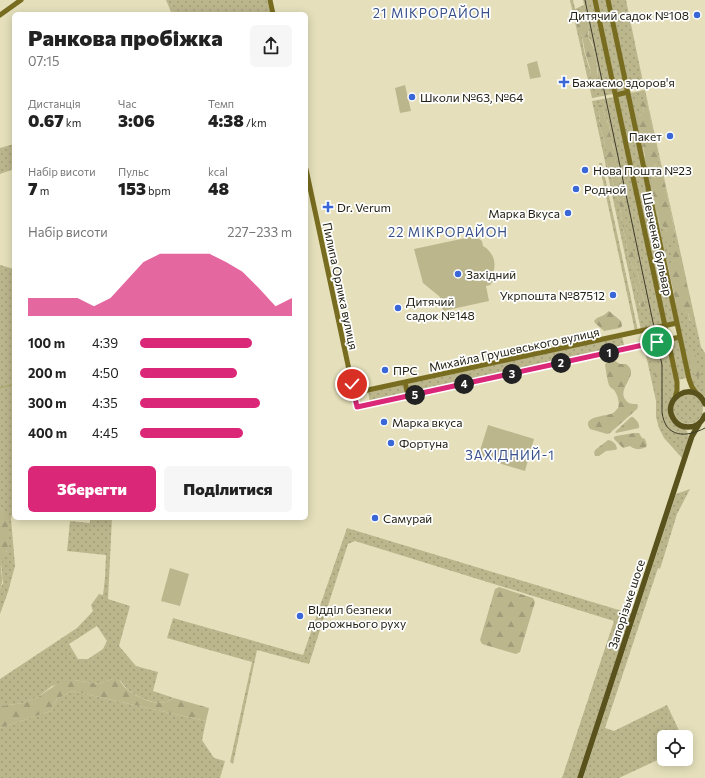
<!DOCTYPE html>
<html lang="uk">
<meta charset="utf-8">
<style>
body{margin:0;font-family:Commissioner,sans-serif;background:#f6f6f6;color:#222;height:100vh;display:flex;flex-direction:column;font-size:15px;white-space:nowrap}
*{box-sizing:border-box;margin:0}
p{font-size:13px;color:#767676}
.icon{flex:none;width:22px;height:22px;fill:none;stroke:currentColor;stroke-width:2;stroke-linecap:round;stroke-linejoin:round}
.map{position:relative;flex:1;overflow:hidden}
.drawer{position:absolute;left:12px;top:12px;width:296px;height:508px;display:flex;flex-direction:column;background:#fff;border-radius:6px;box-shadow:0 2px 10px #0003}
.drawer>*{flex:none}
.fabs{position:absolute;left:657px;top:730px;display:grid;gap:8px}
.fabs a{display:grid;place-items:center;width:36px;height:36px;border-radius:6px;background:#fff;box-shadow:0 2px 10px #0003;font-size:20px}
.pin{position:absolute;display:grid;place-items:center;width:34px;height:34px;color:#fff;margin:-17px;border:2px solid #fff;border-radius:50%;box-shadow:0 1px 4px #0007}
.km{position:absolute;width:20px;height:20px;margin:-10px;border-radius:50%;background:#222;color:#fff;font-size:11px;line-height:20px;text-align:center}
.round{display:grid;place-items:center;flex:none;width:42px;height:42px;border-radius:6px;background:#f6f6f6}
.summary{display:flex;align-items:center;justify-content:space-between;height:68px;padding:0 16px}
h1{font-size:22px;font-weight:800;line-height:30px}
.metrics{display:grid;grid-template-columns:repeat(3,1fr);gap:6px;height:68px;padding:4px 16px}
.metrics div{display:grid;align-content:center}
.metrics b{font-size:17px;font-weight:800}
.metrics small{font-size:11px;font-weight:400}
.metrics p{font-size:11px}
.chart{height:112px;padding:8px 16px}
.chart p{display:flex;justify-content:space-between}
.chart svg{width:100%;height:72px;margin-top:4px;fill:#db2777;opacity:.7}
.action{display:flex;gap:8px;margin-top:auto;padding:8px 16px}
.action a{flex:1;height:46px;border-radius:6px;background:#db2777;color:#fff;font-size:16px;font-weight:800;line-height:46px;text-align:center}
.action a+a{background:#f6f6f6;color:#222}
ul{padding:0 16px;list-style:none;font-size:13px}
li{display:grid;grid-template-columns:64px 48px 1fr;align-items:center;height:30px}
li i{height:10px;border-radius:5px;background:#db2777}
.map>svg:first-child{display:block}
</style>
<div class="map">
<svg width="705" height="778" viewBox="0 0 705 778">
<defs>
<pattern id="green-dots" width="8" height="8" patternUnits="userSpaceOnUse"><rect width="8" height="8" fill="#bcb68d"/><path d="M2 2h.1M6 6h.1" fill="none" stroke="#a19c79" stroke-width="1.8" stroke-linecap="round"/></pattern>
<pattern id="forest-firs" width="22" height="20" patternUnits="userSpaceOnUse"><rect width="22" height="20" fill="#bcb68d"/><path d="M5 1l3.5 6h-7zM16 11l3.5 6h-7z" fill="#a19c79"/></pattern>
</defs>
<rect width="100%" height="100%" fill="#e5e0bb"/>
<path fill="url(#green-dots)" fill-rule="evenodd" d="M 166,0 L 267,0 L 271,14 L 172,14 Z
M 570,0 L 573,0 L 575,9 L 584,5 L 583,0 L 594,0 L 613,94 L 592,98 ZM 588,24 L 589,31 L 588,36 L 593,45 L 598,71 L 597,78 L 598,86 L 591,79 C 591,69 586,60 584,50 C 582,43 583,35 579,28 Z
M 597,0 L 607,0 L 626,91 L 617,93 Z
M 610,0 L 626,0 L 644,87 L 629,90 Z
M 645,90 L 701,347 L 705,353 L 705,397 C 698,393 694,386 691,379 L 630,93 ZM 647,102 L 659,160 L 655,166 L 650,168 C 644,161 642,148 644,139 L 640,129 L 639,116 L 643,113 L 644,110 L 643,106 L 639,106 ZM 660,172 L 662,174 L 664,180 L 676,238 L 665,235 L 667,233 L 666,229 L 661,226 L 659,222 L 657,209 L 652,188 L 654,178 L 657,176 ZM 673,247 L 684,276 L 694,322 L 690,321 L 688,313 L 685,312 L 676,304 L 668,266 L 673,261 Z
M 627,94 L 675,323 L 666,324 L 618,96 Z
M 614,97 L 663,325 L 641,330 L 592,101 ZM 601,105 L 602,106 L 606,119 L 608,122 L 610,129 L 611,137 L 611,141 L 614,148 L 615,155 L 615,160 L 618,172 L 618,176 L 623,189 L 625,223 L 627,233 L 637,269 L 639,280 L 645,306 L 643,308 L 641,307 L 639,304 L 638,296 L 638,292 L 634,281 L 634,269 L 628,257 L 626,241 L 623,229 L 620,208 L 618,198 L 615,192 L 613,182 L 607,164 L 607,151 L 599,123 L 600,119 L 598,108 Z
M 14,144 L 14,169 L 0,174 L 0,148 Z
M 599,163 L 602,163 L 638,331 L 635,331 Z
M 0,265 L 14,269 L 14,508 L 11,518 L 15,566 L 8,592 L 0,614 L 0,589 L 3,583 L 1,564 L 2,558 L 7,551 L 3,511 L 0,507 Z
M 663,328 L 666,339 L 644,344 L 642,332 Z
M 622,337 L 625,348 L 409,394 L 407,384 Z
M 679,339 L 687,378 L 678,380 L 670,341 Z
M 666,342 C 669,354 676,378 675,389 C 674,396 670,401 668,407 L 684,429 L 687,431 L 689,437 L 682,458 L 664,438 L 659,428 L 656,417 L 656,401 L 644,346 Z
M 403,384 L 406,395 L 370,403 L 368,392 Z
M673 409a15 15 0 1 1 30 0a15 15 0 1 1-30 0Z
M 690,489 L 677,514 L 660,569 L 658,568 L 605,728 L 614,731 L 667,705 L 682,737 L 664,737 L 664,757 L 619,778 L 583,778 L 676,494 Z
M 90,518 L 112,518 L 108,599 L 130,606 L 119,646 L 136,666 L 158,672 L 153,691 L 174,698 C 170,700 164,703 159,703 C 156,703 153,702 150,701 C 138,697 127,692 121,681 L 113,679 L 99,684 L 74,680 L 52,686 L 38,697 L 24,703 L 0,706 L 0,679 L 77,628 L 93,611 L 91,605 L 99,594 L 103,595 L 105,578 L 106,555 L 67,551 L 70,521 L 90,523 ZM 97,626 L 107,641 L 103,649 L 88,659 L 78,659 L 69,644 Z
M 347,528 L 632,614 L 578,778 L 562,778 L 614,621 L 355,541 L 348,544 L 309,664 L 257,650 L 233,764 L 230,762 L 252,662 L 167,638 L 173,618 L 303,655 Z
M 72,691 L 206,721 L 202,740 L 214,758 L 225,761 L 220,778 L 0,778 L 0,728 L 51,711 L 57,699 Z"/>
<path fill="url(#forest-firs)" d="M 582,17 C 587,19 589,24 589,30 C 588,33 587,33 588,36 C 589,40 593,45 594,50 C 597,63 598,75 598,88 L 596,89 L 593,88 L 591,79 L 590,68 L 585,52 L 582,36 L 577,25 L 578,20 Z
M 641,99 L 643,99 L 647,102 L 659,158 C 659,163 654,167 650,168 L 648,167 L 646,164 L 643,145 L 644,139 L 639,127 L 637,118 L 643,113 L 644,110 L 643,106 L 639,106 L 636,104 L 636,102 Z
M 599,105 L 601,105 L 602,106 L 606,119 L 609,125 L 611,137 L 611,141 L 615,152 L 615,160 L 619,169 L 618,176 L 623,189 L 626,227 L 637,269 L 639,280 L 645,306 L 643,308 L 641,307 L 638,300 L 638,292 L 634,281 L 634,269 L 628,257 L 626,241 L 623,229 L 620,208 L 618,198 L 615,192 L 613,182 L 607,164 L 607,154 L 605,144 L 599,123 L 600,119 L 598,108 Z
M 660,172 L 662,174 L 664,180 L 676,238 L 674,241 C 669,244 665,244 663,238 C 665,234 667,233 666,229 L 660,225 L 652,188 L 651,182 L 653,179 L 656,177 L 658,173 Z
M 677,243 L 678,246 L 694,318 L 694,322 L 693,324 L 691,323 L 688,313 L 678,311 L 676,304 L 668,266 L 669,264 L 673,261 C 673,255 670,246 677,243 Z
M 609,311 L 621,321 L 622,326 L 620,328 L 604,331 L 595,323 L 594,321 L 597,318 L 604,315 Z
M 690,346 C 697,354 696,359 698,368 C 699,372 701,373 699,377 L 695,376 L 691,367 L 687,348 Z
M 610,361 L 615,361 L 620,364 L 626,364 C 641,374 617,388 625,399 C 628,404 632,404 637,404 L 638,406 L 637,409 L 610,433 L 607,434 L 590,429 C 581,417 604,416 611,414 C 614,413 616,410 618,408 C 620,402 617,394 614,390 C 611,387 611,389 609,385 C 608,383 605,366 605,364 Z
M 655,362 L 657,362 L 660,367 L 660,374 L 661,389 L 661,392 L 658,393 C 654,387 655,380 655,373 C 655,369 653,366 653,363 Z
M 631,417 L 633,417 C 636,420 640,423 639,428 L 616,433 L 615,432 Z
M 634,433 L 639,433 L 642,438 L 645,439 L 647,445 L 646,447 C 640,450 635,450 630,446 L 623,448 L 614,439 L 614,437 L 616,436 Z
M 608,440 C 612,440 617,444 617,449 L 615,450 L 606,451 L 599,456 L 595,456 L 594,453 L 595,450 Z
M 0,507 C 3,510 5,514 7,518 C 8,524 9,544 7,550 C 6,555 1,559 1,564 C 0,575 5,577 0,589 Z
M 499,587 L 533,598 L 535,602 L 520,652 L 516,654 L 482,644 L 480,640 L 495,589 Z
M 117,678 C 122,682 123,687 128,690 C 133,695 153,704 160,703 C 165,703 170,700 174,698 L 209,708 L 206,721 L 72,691 L 57,699 L 51,711 L 0,728 L 0,706 L 24,703 L 38,697 L 60,682 L 74,680 L 99,684 L 113,679 Z"/>
<path fill="#bcb68d" d="M 537,61 L 541,77 L 530,79 L 527,64 Z
M 405,85 L 411,111 L 400,113 L 395,88 Z
M 475,236 L 482,241 L 483,246 C 493,252 497,262 493,273 L 497,276 L 490,285 L 486,286 L 489,301 L 443,311 L 440,297 L 423,283 L 414,249 Z
M 488,425 L 534,439 L 525,471 L 478,457 Z
M 170,568 L 189,574 L 180,606 L 161,601 Z"/>
<g fill="none" stroke-linecap="round" stroke-linejoin="round">
<path stroke="#ada567" stroke-width="1" d="M 0,388 L 14,384"/>
<path stroke="#776c1f" stroke-width="5" d="M 270,0 L 273,14
M 595,0 L 677,382 L 677,390 L 675,398
M 608,0 L 689,379 L 692,387 L 697,394
M 0,15 L 21,0
M 616,95 L 628,92
M 306,169 L 357,407 L 680,337
M 405,382 L 408,396
M 354,393 L 677,323"/>
<path stroke="#59521d" stroke-width="5.5" d="M 705,404 C 694,377 658,400 675,421 C 678,425 683,427 688,427 C 696,427 702,422 705,415
M 580,778 L 687,451 L 692,436 L 699,424"/>
<path stroke="#3f3d2b" stroke-width="1" d="M 585,0 L 662,365 L 662,412 C 665,438 686,438 705,428"/>
</g>
<g fill="none" stroke-linecap="round" stroke-linejoin="round">
<g stroke="#fff" stroke-width="8">
<path id="route" d="M 352,384 L 357,407 L 657,342"/>
</g>
<use href="#route" stroke="#db2777" stroke-width="5"/>
</g>
<g fill="#3a67d7" stroke="#fff" stroke-width="1.5">
<circle cx="697" cy="15" r="4"/>
<path d="M562 76h4v4h4v4h-4v4h-4v-4h-4v-4h4z"/>
<circle cx="412" cy="97" r="4"/>
<circle cx="670" cy="136" r="4"/>
<circle cx="585" cy="170" r="4"/>
<circle cx="576" cy="189" r="4"/>
<path d="M326 201h4v4h4v4h-4v4h-4v-4h-4v-4h4z"/>
<circle cx="568" cy="213" r="4"/>
<circle cx="458" cy="274" r="4"/>
<circle cx="613" cy="295" r="4"/>
<circle cx="398" cy="308" r="4"/>
<circle cx="385" cy="370" r="4"/>
<circle cx="384" cy="422" r="4"/>
<circle cx="391" cy="443" r="4"/>
<circle cx="375" cy="518" r="4"/>
<circle cx="300" cy="616" r="4"/>
</g>
<g text-anchor="middle" dominant-baseline="central" stroke-width="3.5" stroke-linejoin="round" paint-order="stroke">
<g font-size="12" fill="#222012" stroke="#fff" text-anchor="start">
<text x="689" y="15" text-anchor="end">Дитячий садок №108</text>
<text x="572" y="82">Бажаємо здоров'я</text>
<text x="420" y="97">Школи №63, №64</text>
<text x="662" y="136" text-anchor="end">Пакет</text>
<text x="593" y="170">Нова Пошта №23</text>
<text x="584" y="189">Родной</text>
<text x="337" y="207">Dr. Verum</text>
<text x="560" y="213" text-anchor="end">Марка Вкуса</text>
<text x="466" y="274">Західний</text>
<text x="605" y="295" text-anchor="end">Укрпошта №87512</text>
<text x="406" y="301">Дитячий<tspan x="406" dy="14">садок №148</tspan></text>
<text x="393" y="370">ПРС</text>
<text x="392" y="422">Марка вкуса</text>
<text x="399" y="443">Фортуна</text>
<text x="383" y="518">Самурай</text>
<text x="308" y="609">ВІдділ безпеки<tspan x="308" dy="14">дорожнього руху</tspan></text>
</g>
<g font-size="12" fill="#222012" stroke="#fff">
<text transform="translate(658 244) rotate(78)">Шевченка бульвар</text>
<text transform="translate(341 286) rotate(78)">Пилипа Орлика вулиця</text>
<text transform="translate(514 349) rotate(-12)">Михайла Грушевського вулиця</text>
<text transform="translate(626 604) rotate(-72)">Запорізьке шосе</text>
</g>
<g font-size="13" letter-spacing="1" fill="#364f89" stroke="#fff">
<text x="432" y="13">21 МІКРОРАЙОН</text>
<text x="448" y="232">22 МІКРОРАЙОН</text>
<text x="510" y="455">ЗАХІДНИЙ-1</text>
</g>
</g>
</svg>
<div class="fabs">
<a><svg class="icon" aria-label="locate" viewBox="0 0 24 24"><circle cx="12" cy="12" r="6"/><path d="M12 2v4M12 18v4M2 12h4M18 12h4"/></svg></a>
</div>
<div class="pin" style="left:657px;top:342px;background:#1e9e55"><svg class="icon" aria-label="arrive" viewBox="0 0 24 24"><path d="M6 21V4h12l-3 4 3 4H6"/></svg></div>
<div class="pin" style="left:352px;top:384px;background:#d93025"><svg class="icon" aria-label="check" viewBox="0 0 24 24"><path d="M5 12l5 5 9-10"/></svg></div>
<b class="km" style="left:609px;top:353px">1</b>
<b class="km" style="left:561px;top:363px">2</b>
<b class="km" style="left:512px;top:374px">3</b>
<b class="km" style="left:464px;top:384px">4</b>
<b class="km" style="left:415px;top:395px">5</b>
<section class="drawer">
<div class="summary"><div><h1>Ранкова пробіжка</h1><p>07:15</p></div><a class="round"><svg class="icon" aria-label="share" viewBox="0 0 24 24"><path d="M12 15V3M7 8l5-5 5 5M5 13v7h14v-7"/></svg></a></div>
<div class="metrics">
<div><p>Дистанція</p><b>0.67<small> km</small></b></div>
<div><p>Час</p><b>3:06</b></div>
<div><p>Темп</p><b>4:38<small> /km</small></b></div>
</div>
<div class="metrics">
<div><p>Набір висоти</p><b>7<small> m</small></b></div>
<div><p>Пульс</p><b>153<small> bpm</small></b></div>
<div><p>kcal</p><b>48</b></div>
</div>
<div class="chart"><p><span>Набір висоти</span>227–233 m</p>
<svg viewBox="0 0 160 44" preserveAspectRatio="none"><path d="M0 44V33L10 33L20 33L30 33L40 38L50 33L60 22L70 11L80 6L90 6L100 6L110 6L120 11L130 17L140 27L150 38L160 33V44z"/></svg>
</div>
<ul>
<li><b>100 m</b>4:39<i style="width:74%"></i></li>
<li><b>200 m</b>4:50<i style="width:64%"></i></li>
<li><b>300 m</b>4:35<i style="width:79%"></i></li>
<li><b>400 m</b>4:45<i style="width:68%"></i></li>
</ul>
<div class="action"><a>Зберегти</a><a>Поділитися</a></div>
</section>
</div>
